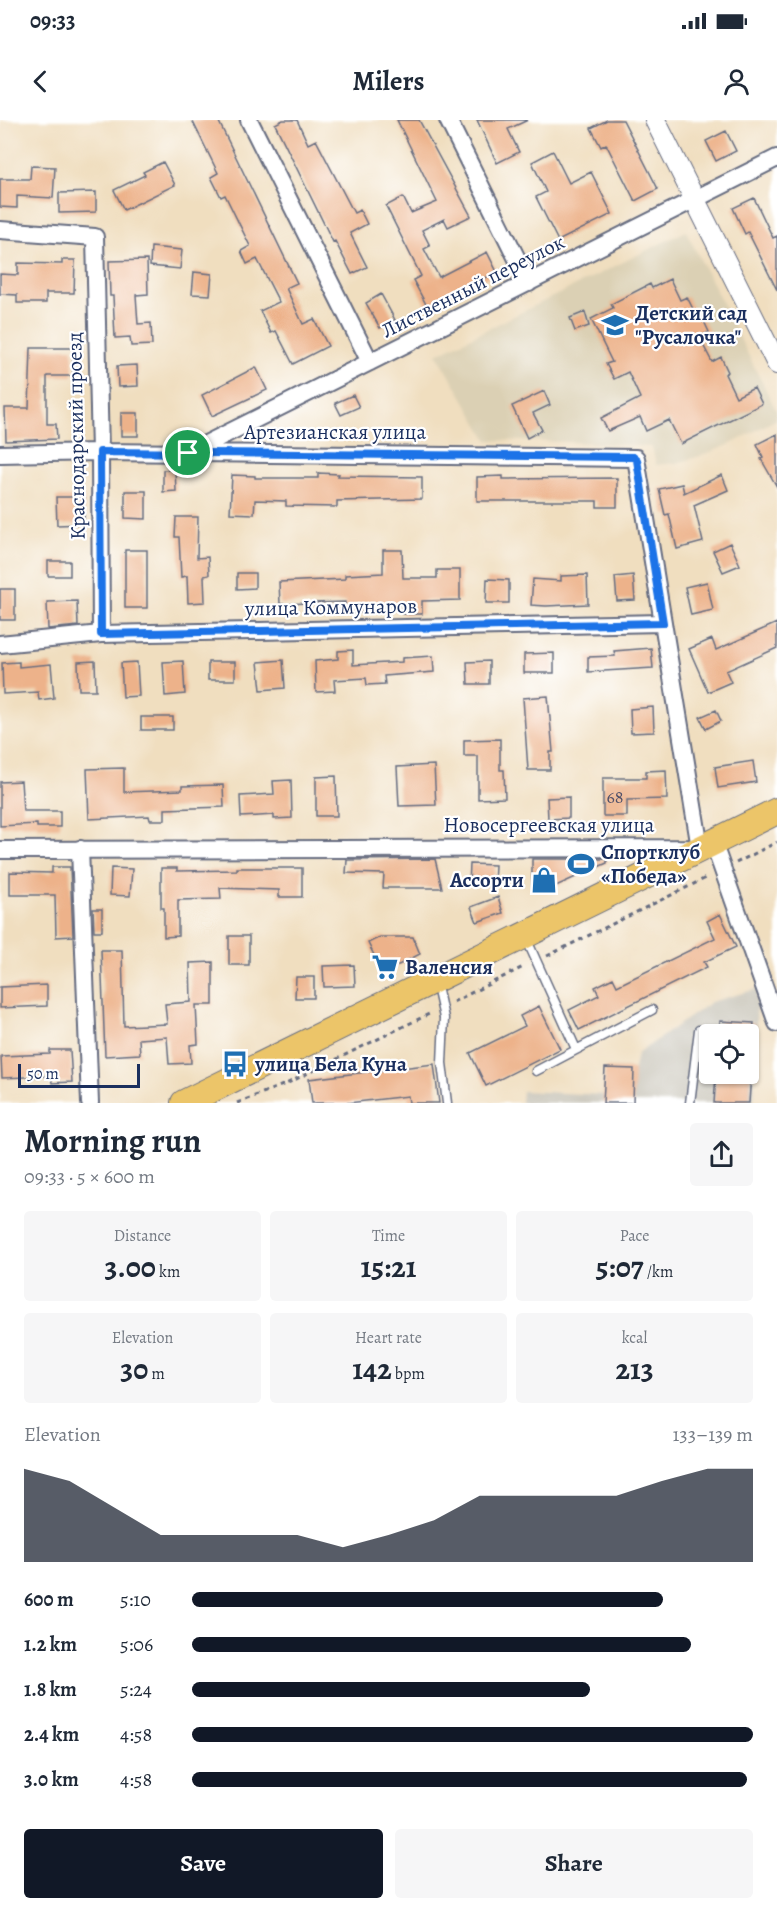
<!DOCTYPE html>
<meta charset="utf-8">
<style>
body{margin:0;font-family:Alegreya,serif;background:#f6f6f7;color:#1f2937;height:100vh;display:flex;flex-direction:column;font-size:22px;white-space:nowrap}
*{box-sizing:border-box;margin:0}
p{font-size:20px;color:#747a83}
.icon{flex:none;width:33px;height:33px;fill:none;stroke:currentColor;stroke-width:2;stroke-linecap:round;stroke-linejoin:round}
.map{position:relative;height:983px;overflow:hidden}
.panel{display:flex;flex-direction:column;background:#fff;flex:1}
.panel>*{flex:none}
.tools{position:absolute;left:699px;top:904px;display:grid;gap:12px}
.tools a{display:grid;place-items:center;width:60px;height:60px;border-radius:6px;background:#fff;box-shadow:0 2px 4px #0004;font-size:30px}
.scale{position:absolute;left:18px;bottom:15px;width:122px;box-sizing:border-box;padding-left:6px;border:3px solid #1b2f5e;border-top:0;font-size:16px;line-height:21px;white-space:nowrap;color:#1b2f5e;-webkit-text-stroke:4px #fff;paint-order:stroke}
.pin{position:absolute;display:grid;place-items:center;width:51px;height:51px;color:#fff;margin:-26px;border:3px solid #fff;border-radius:50%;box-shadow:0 2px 6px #0007}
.round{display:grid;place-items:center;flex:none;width:63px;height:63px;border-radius:6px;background:#f6f6f7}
.head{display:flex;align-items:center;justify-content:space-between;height:102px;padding:0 24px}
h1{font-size:33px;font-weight:700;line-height:45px}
.stats{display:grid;grid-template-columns:repeat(3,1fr);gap:9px;height:102px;padding:6px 24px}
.stats div{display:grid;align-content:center;border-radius:6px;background:#f6f6f7;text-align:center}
.stats b{font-size:30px;font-weight:700}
.stats small{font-size:16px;font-weight:400}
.stats p{font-size:16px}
.chart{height:168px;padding:12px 24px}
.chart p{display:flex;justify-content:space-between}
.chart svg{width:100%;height:108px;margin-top:6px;fill:#111827;opacity:.7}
.cta{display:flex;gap:12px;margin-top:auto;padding:12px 24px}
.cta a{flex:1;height:69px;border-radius:6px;background:#111827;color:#fff;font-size:24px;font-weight:700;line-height:69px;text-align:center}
.cta a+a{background:#f6f6f7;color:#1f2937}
ul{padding:0 24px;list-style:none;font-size:20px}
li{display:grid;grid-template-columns:96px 72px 1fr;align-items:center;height:45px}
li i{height:15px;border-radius:8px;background:#111827}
.status{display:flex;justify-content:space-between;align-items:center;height:42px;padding:0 30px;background:#fff;direction:ltr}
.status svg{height:16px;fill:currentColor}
header{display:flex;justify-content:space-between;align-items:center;height:78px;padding:0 24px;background:#fff;font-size:27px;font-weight:700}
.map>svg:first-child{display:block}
</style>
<div class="status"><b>09:33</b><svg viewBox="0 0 49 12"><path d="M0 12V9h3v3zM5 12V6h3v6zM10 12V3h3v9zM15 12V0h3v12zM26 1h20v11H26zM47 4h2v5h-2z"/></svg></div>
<header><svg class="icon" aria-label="back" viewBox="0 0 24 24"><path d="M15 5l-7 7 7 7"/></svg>Milers<svg class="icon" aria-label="person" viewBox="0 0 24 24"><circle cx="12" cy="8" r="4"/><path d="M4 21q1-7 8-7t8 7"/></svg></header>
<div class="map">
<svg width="777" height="983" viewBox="0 0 777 983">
<rect width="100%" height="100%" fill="#fff"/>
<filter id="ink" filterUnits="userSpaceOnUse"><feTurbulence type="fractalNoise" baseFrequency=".0167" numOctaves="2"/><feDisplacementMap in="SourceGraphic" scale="12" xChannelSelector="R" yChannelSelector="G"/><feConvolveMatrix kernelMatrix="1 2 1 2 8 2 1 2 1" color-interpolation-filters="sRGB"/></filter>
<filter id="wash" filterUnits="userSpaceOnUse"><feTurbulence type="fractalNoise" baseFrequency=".008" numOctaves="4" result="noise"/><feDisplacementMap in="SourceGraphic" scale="24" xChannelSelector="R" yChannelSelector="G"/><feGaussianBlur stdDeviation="1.35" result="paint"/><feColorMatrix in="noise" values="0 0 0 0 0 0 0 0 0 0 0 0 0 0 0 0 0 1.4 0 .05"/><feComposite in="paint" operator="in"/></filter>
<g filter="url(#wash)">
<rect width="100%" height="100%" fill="#f0debf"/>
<path fill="#dbd0b4" d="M 686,111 L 777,292 L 777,299 L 731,324 L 704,335 L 676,343 L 656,345 L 652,327 L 600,323 L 488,320 L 437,234 Z"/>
<path fill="#c8c4b8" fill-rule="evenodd" d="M 757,869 L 754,983 L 521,983 L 522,971 L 603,975 L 605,948 L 634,949 L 637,934 L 711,882 ZM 710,915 L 748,915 L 748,954 L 710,954 Z"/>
<g id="blocks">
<path fill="#edb28a" d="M 192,0 L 218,0 L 297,163 L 286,168 L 303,204 L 314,199 L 328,226 L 293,244 L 276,211 L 271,213 L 260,191 L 279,182 L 257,139 L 247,144 L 241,131 L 250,126 L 225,75 L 221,77 L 211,57 L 218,53 Z
M 283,0 L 297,0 L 308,24 L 316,20 L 354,93 L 360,90 L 367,104 L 350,113 L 367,147 L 352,154 L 335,121 L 333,122 L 275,4 Z
M 397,0 L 419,0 L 471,96 L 448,107 L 444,99 L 422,110 L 430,126 L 424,129 L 439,157 L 487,132 L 497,152 L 428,188 L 413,160 L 421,156 L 386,86 L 403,77 L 411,93 L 437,82 Z
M 477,0 L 528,0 L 508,9 L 519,32 L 497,43 Z
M 607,0 L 623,0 L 658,69 L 635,81 L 606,24 L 601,27 L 591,8 Z
M 726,11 L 736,31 L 716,41 L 706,21 Z
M 553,31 L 569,63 L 591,52 L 612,94 L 558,121 L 536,77 L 546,72 L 532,42 Z
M 163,42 L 175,65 L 124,90 L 114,70 L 145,55 L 143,52 Z
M 31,46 L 55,47 L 53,78 L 17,76 L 17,88 L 0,87 L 0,59 L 30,59 Z
M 96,72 L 96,92 L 59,93 L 59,73 Z
M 754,78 L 773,118 L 777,116 L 777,170 L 748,112 L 745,114 L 733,88 Z
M 151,127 L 182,130 L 180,149 L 150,146 Z
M 62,140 L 75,140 L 74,173 L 46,173 L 46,183 L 17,183 L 17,175 L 0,174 L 0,154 L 18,155 L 18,143 L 62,144 Z
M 147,140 L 148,174 L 136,175 L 138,204 L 151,203 L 152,225 L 131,226 L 130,217 L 115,218 L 113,176 L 110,176 L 109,141 Z
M 194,152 L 212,154 L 210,175 L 192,174 Z
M 670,159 L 680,180 L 687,177 L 698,199 L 702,197 L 709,212 L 699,217 L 712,242 L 721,237 L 728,252 L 725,254 L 736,277 L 754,268 L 762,284 L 681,324 L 669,300 L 646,311 L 640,297 L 608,311 L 601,298 L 640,278 L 628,252 L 614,259 L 606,244 L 612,242 L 591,199 L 613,188 L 611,184 L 650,164 L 652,168 Z
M 381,174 L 395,200 L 380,208 L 366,183 Z
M 585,192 L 589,206 L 575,211 L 570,198 Z
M 31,228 L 73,228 L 73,256 L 47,256 L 47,304 L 56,304 L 57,319 L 6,321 L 5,288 L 29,288 Z
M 137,245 L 138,266 L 118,267 L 117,246 Z
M 256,247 L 267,270 L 212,296 L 202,275 Z
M 544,271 L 550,285 L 533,293 L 542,310 L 527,318 L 512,286 Z
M 353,275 L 359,287 L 341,295 L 335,283 Z
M 121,293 L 138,293 L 138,316 L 121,316 Z
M 777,314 L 777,367 L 761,339 L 763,337 L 757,324 Z
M 175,349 L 176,371 L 163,372 L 163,350 Z
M 318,353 L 339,354 L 338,356 L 422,357 L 422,379 L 337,381 L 337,387 L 286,386 L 286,381 L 255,380 L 254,394 L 230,393 L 232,355 L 255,356 L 255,358 L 318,358 Z
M 722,355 L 728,370 L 694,385 L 703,422 L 677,429 L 669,394 L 665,395 L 659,369 L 682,364 L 684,373 Z
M 503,356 L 503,359 L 617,358 L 617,387 L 597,387 L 597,381 L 477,381 L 477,357 Z
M 125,371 L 146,371 L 146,399 L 125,398 Z
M 56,377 L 84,377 L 84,404 L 57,405 Z
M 176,397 L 198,397 L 197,438 L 208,437 L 209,455 L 204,456 L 205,482 L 188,483 L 187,456 L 181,457 L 179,417 L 175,417 Z
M 730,423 L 740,445 L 723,452 L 713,431 Z
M 125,430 L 147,430 L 147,488 L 125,488 Z
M 383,430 L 402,430 L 403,458 L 437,458 L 437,450 L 460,450 L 460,480 L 422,481 L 422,494 L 402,494 L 402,484 L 363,485 L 363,493 L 346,494 L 345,482 L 280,484 L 279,462 L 345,459 L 345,455 L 383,453 Z
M 48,441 L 70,441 L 70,456 L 48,456 Z
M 237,453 L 255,453 L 255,468 L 237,469 Z
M 587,455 L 588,484 L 546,486 L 531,485 L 533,459 L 561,461 L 561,456 Z
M 633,455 L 635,480 L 617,481 L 615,457 Z
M 487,459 L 509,460 L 509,483 L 486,483 Z
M 707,462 L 713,490 L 691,495 L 685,467 Z
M 0,469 L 15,469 L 15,500 L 0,500 Z
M 77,481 L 78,506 L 48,509 L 47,482 Z
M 777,503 L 777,528 L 726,551 L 731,562 L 708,572 L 689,529 L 712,519 L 716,530 Z
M 651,528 L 653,548 L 588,552 L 588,537 L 615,536 L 614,531 Z
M 353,530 L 353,545 L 402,542 L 402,538 L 433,536 L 434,552 L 384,556 L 385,564 L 367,565 L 366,558 L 334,560 L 335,571 L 316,572 L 315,541 L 338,539 L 338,531 Z
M 554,533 L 554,553 L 524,553 L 524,534 Z
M 283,540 L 285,568 L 261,570 L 258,542 Z
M 95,541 L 96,570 L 79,570 L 78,542 Z
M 183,541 L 185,574 L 165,576 L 163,542 Z
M 489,541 L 489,564 L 468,564 L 467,542 Z
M 19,542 L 19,547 L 51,544 L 54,578 L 39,580 L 38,572 L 3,574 L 2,543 Z
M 137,542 L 139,576 L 123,577 L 121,543 Z
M 208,542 L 235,542 L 235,560 L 208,560 Z
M 548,576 L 553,632 L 550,632 L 550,650 L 528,650 L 523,578 Z
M 653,587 L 654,612 L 631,613 L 630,589 Z
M 716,590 L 721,601 L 706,609 L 700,597 Z
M 141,597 L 173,597 L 173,610 L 141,610 Z
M 500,619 L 500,650 L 504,650 L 505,678 L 478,679 L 478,636 L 464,636 L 464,620 Z
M 753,641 L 756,662 L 718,668 L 715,647 Z
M 434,645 L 436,685 L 399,686 L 397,647 Z
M 124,648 L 124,672 L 182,670 L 182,666 L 223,665 L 224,687 L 165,689 L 165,700 L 150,700 L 149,696 L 89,699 L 87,649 Z
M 666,650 L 667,679 L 627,680 L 627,696 L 603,696 L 603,658 L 646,658 L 646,651 Z
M 336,656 L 337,696 L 316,696 L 316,657 Z
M 291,660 L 292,698 L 274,699 L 274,695 L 241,697 L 240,676 L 274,674 L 273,661 Z
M 21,661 L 23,691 L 60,691 L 60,707 L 37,707 L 37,704 L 0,706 L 0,662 Z
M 569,677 L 569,698 L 548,699 L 547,678 Z
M 435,739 L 442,768 L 383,768 L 384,754 L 346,753 L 347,740 Z
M 532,739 L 607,739 L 607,743 L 547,770 L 532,769 Z
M 470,744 L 495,745 L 494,766 L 469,765 Z
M 52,747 L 70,747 L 73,816 L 56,817 L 55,775 L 10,775 L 10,752 L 52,753 Z
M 111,748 L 132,749 L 130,776 L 110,775 Z
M 161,748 L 177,748 L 177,751 L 237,750 L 237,748 L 302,748 L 302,777 L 279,777 L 279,770 L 220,768 L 221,779 L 178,780 L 178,816 L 164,817 L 164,788 L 161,788 Z
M 498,777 L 503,793 L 477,802 L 471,787 Z
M 93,789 L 102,789 L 102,811 L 94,811 Z
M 720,794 L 736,827 L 704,842 L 707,847 L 579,910 L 569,890 L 599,875 L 595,867 L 613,858 L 617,866 L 715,818 L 707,801 Z
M 229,816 L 249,816 L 249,845 L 229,845 Z
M 380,817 L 413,817 L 420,834 L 383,853 L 368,823 Z
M 101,830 L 122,830 L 124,906 L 167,904 L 165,884 L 191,882 L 190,843 L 213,842 L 213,885 L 196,885 L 198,924 L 190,925 L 191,943 L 169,944 L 167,917 L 139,919 L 140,934 L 105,936 Z
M 354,845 L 355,866 L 324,867 L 323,846 Z
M 296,857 L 314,857 L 314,878 L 295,878 Z
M 47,865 L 47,886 L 0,888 L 0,867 Z
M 539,886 L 560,929 L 486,966 L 470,933 L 525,906 L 520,896 Z
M 720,901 L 754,903 L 753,915 L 719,915 Z
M 50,930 L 70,930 L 72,962 L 52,963 L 51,956 L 2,958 L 1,936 L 50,934 Z
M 434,944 L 439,983 L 409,983 L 408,976 L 348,983 L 312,983 L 309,959 Z
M 605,948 L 634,949 L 633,983 L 603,983 Z
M 716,954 L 751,954 L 749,983 L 714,983 Z"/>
</g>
</g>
<g filter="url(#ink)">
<use href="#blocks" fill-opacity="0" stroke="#666c80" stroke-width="1.5"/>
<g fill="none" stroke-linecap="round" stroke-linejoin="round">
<g stroke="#666c80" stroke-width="11">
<path id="service" d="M 526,818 L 576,929
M 436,862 L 444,898 L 442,943 L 447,983
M 536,951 L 652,890
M 690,983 L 699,910"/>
</g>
<g stroke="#666c80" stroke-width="20">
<path id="minor" d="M 249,0 L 370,242
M 448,0 L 529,163
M 0,110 L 95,117 L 100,332 L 101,514
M 190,332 L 777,38
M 0,334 L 100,332 L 636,338 L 700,728 L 0,730
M 0,524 L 101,514 L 663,503
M 713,722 L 777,903
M 80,729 L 90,983"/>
</g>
<g stroke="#666c80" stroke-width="22">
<path id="tertiary" d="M 655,0 L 777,244"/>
</g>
<g stroke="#666c80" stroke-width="28">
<path id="primary" d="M 184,983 L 777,691"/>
</g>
<path stroke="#666c80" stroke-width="3" stroke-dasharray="4.5 4.5" stroke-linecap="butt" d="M 736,743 L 777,722
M 547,836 L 708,757
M 453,882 L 525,846
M 237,983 L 288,963 L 431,893"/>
<use href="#service" stroke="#fff" stroke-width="8"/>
<use href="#minor" stroke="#fff" stroke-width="16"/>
<use href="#tertiary" stroke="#fff" stroke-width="20"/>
<use href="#primary" stroke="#ecc569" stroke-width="26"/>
</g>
</g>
<g fill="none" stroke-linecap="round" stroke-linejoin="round" filter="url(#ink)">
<g stroke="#fff" stroke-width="12">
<path id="route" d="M 100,332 L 633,337 L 637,340 L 663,503 L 101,514 Z"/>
</g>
<use href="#route" stroke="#1a73e8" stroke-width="8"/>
</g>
<defs>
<g id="school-bare" transform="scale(2.07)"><path d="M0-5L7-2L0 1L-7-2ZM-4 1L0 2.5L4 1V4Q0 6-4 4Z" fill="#1f6fb2" stroke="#fff" stroke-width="2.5" paint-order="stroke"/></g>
<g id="stadium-bare" transform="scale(2.07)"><path d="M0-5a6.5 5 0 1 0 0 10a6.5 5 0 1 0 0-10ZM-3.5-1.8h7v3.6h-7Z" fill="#1f6fb2" stroke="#fff" stroke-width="2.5" paint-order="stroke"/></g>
<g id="shop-bare" transform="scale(2.07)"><path d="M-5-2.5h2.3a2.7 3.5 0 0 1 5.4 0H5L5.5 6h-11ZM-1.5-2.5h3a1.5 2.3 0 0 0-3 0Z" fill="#1f6fb2" stroke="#fff" stroke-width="2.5" paint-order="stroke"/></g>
<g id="supermarket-bare" transform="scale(2.07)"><path d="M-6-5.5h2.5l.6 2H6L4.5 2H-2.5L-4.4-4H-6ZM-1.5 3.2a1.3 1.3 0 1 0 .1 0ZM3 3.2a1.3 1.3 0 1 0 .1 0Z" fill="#1f6fb2" stroke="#fff" stroke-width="2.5" paint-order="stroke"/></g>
<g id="bus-bare" transform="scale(2.07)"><path d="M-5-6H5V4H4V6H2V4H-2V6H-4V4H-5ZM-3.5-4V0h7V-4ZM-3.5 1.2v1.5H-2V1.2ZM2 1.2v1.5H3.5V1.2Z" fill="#1f6fb2" stroke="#fff" stroke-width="2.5" paint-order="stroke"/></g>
</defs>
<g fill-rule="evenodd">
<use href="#school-bare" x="615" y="205"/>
<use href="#stadium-bare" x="581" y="744"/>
<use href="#shop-bare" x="544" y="760"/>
<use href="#supermarket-bare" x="385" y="847"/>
<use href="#bus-bare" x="235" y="944"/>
</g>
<g text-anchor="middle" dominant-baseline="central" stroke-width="4.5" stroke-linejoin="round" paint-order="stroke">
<g font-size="18" fill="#505069">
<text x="615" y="677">68</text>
</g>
<g font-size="21" fill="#1b2f5e" stroke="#fff">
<text transform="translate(473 166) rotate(-27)">Лиственный переулок</text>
<text x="335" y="312">Артезианская улица</text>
<text transform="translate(76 316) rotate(-91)">Краснодарский проезд</text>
<text transform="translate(331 487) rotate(-1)">улица Коммунаров</text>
<text x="549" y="705">Новосергеевская улица</text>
</g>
<g font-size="21" font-weight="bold" fill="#1b2f5e" stroke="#fff" text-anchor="start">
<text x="635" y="193">Детский сад<tspan x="635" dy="24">"Русалочка"</tspan></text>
<text x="601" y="732">Спортклуб<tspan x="601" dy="24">«Победа»</tspan></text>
<text x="524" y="760" text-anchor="end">Ассорти</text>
<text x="405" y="847">Валенсия</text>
<text x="255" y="944">улица Бела Куна</text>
</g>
</g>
</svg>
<div class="tools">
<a><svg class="icon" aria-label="locate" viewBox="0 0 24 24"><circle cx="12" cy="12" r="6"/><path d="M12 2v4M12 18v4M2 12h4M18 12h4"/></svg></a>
</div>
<div class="scale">50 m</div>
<div class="pin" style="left:188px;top:333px;background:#1e9e55"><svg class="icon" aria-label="arrive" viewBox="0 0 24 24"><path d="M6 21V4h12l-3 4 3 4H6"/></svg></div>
</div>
<section class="panel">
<div class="head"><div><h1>Morning run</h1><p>09:33 · 5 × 600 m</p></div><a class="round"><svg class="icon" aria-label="share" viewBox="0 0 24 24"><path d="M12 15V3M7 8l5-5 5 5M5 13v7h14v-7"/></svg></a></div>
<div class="stats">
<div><p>Distance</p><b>3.00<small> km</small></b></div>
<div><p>Time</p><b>15:21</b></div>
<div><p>Pace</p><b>5:07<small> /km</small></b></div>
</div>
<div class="stats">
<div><p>Elevation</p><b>30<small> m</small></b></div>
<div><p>Heart rate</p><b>142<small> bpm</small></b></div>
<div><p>kcal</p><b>213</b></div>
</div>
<div class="chart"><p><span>Elevation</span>133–139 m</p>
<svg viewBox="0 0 160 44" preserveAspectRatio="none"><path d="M0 44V6L10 11L20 22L30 33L40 33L50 33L60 33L70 38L80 33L90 27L100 17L110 17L120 17L130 17L140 11L150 6L160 6V44z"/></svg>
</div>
<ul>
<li><b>600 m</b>5:10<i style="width:84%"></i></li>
<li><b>1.2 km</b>5:06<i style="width:89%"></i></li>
<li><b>1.8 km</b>5:24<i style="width:71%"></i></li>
<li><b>2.4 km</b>4:58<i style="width:100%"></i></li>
<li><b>3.0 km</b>4:58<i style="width:99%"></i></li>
</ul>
<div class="cta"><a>Save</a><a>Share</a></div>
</section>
